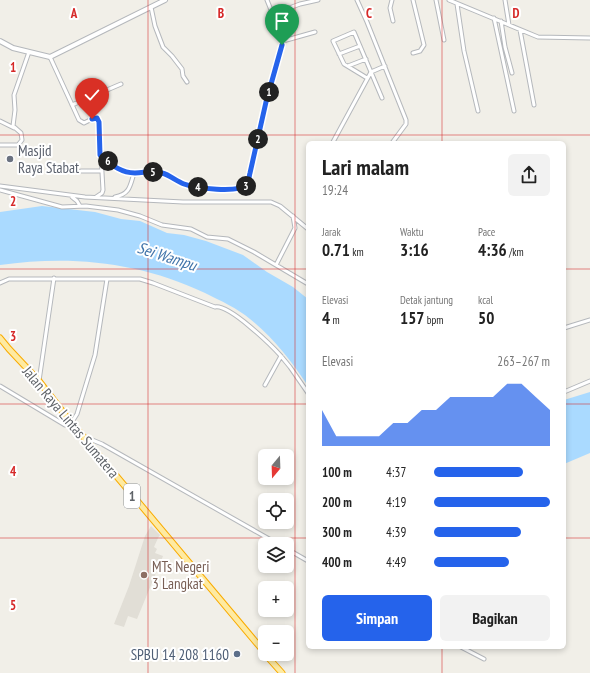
<!DOCTYPE html>
<html lang="id">
<meta charset="utf-8">
<style>
body{margin:0;font-family:"PT Sans Narrow",sans-serif;background:#f2f2f2;color:#222;height:100vh;display:flex;flex-direction:column;font-size:15px;white-space:nowrap}
*{box-sizing:border-box;margin:0}
p{font-size:13px;color:#767676}
.icon{flex:none;width:22px;height:22px;fill:none;stroke:currentColor;stroke-width:2;stroke-linecap:round;stroke-linejoin:round}
.map{position:relative;flex:1;overflow:hidden}
.drawer{position:absolute;left:306px;top:141px;width:260px;height:508px;display:flex;flex-direction:column;background:#fff;border-radius:6px;box-shadow:0 2px 6px #0003}
.drawer>*{flex:none}
.needle{width:26px;rotate:199deg}
.tools{position:absolute;left:258px;top:449px;display:grid;gap:8px}
.tools a{display:grid;place-items:center;width:36px;height:36px;border-radius:6px;background:#fff;box-shadow:0 2px 6px #0003;font-size:20px}
.pin{position:absolute;display:grid;place-items:center;width:34px;height:34px;color:#fff;margin:-41px -17px;border-radius:50% 50% 50% 0;rotate:-45deg;box-shadow:0 0 4px #0007}
.pin .icon{rotate:45deg}
.km{position:absolute;width:20px;height:20px;margin:-10px;border-radius:50%;background:#222;color:#fff;font-size:11px;line-height:20px;text-align:center}
.round{display:grid;place-items:center;flex:none;width:42px;height:42px;border-radius:6px;background:#f2f2f2}
.headline{display:flex;align-items:center;justify-content:space-between;height:68px;padding:0 16px}
h1{font-size:22px;font-weight:800;line-height:30px}
.figures{display:grid;grid-template-columns:repeat(3,1fr);gap:6px;height:68px;padding:4px 16px}
.figures div{display:grid;align-content:center}
.figures b{font-size:17px;font-weight:800}
.figures small{font-size:11px;font-weight:400}
.figures p{font-size:11px}
.chart{height:112px;padding:8px 16px}
.chart p{display:flex;justify-content:space-between}
.chart svg{width:100%;height:72px;margin-top:4px;fill:#2563eb;opacity:.7}
.cta{display:flex;gap:8px;margin-top:auto;padding:8px 16px}
.cta a{flex:1;height:46px;border-radius:6px;background:#2563eb;color:#fff;font-size:16px;font-weight:800;line-height:46px;text-align:center}
.cta a+a{background:#f2f2f2;color:#222}
ul{padding:0 16px;list-style:none;font-size:13px}
li{display:grid;grid-template-columns:64px 48px 1fr;align-items:center;height:30px}
li i{height:10px;border-radius:5px;background:#2563eb}
.map>svg:first-child{display:block}
</style>
<div class="map">
<svg width="590" height="673" viewBox="0 0 590 673">
<rect width="100%" height="100%" fill="#f1efe8"/>
<path fill="#e1ded6" d="M 151,526 L 160,535 L 158,538 L 154,547 L 157,549 L 155,553 L 163,556 L 137,619 L 128,616 L 124,627 L 114,624 L 129,586 L 145,536 Z"/>
<path fill="#aadaff" d="M 42,206 L 95,212 L 121,219 L 140,221 L 167,233 L 184,235 L 206,241 L 243,255 L 267,272 L 293,287 L 308,299 L 308,386 C 292,362 273,337 250,319 C 237,308 221,301 205,293 C 139,262 72,255 0,265 L 0,212 Z
M 590,392 L 590,453 L 564,464 L 564,400 Z"/>
<g fill="none" stroke-linecap="round" stroke-linejoin="round">
<g stroke="#b5b8bc" stroke-width="5">
<path id="minor" d="M 357,0 L 367,22 L 406,120 L 406,124 L 392,143
M 392,0 L 390,8 L 393,21
M 436,0 L 444,40
M 449,0 L 538,37 L 590,38
M 505,0 L 509,25
M 457,4 L 464,51 L 478,111
M 151,7 L 155,26 L 163,47 L 172,56 L 182,69 L 183,76 L 187,82
M 273,14 L 300,4 L 318,0
M 494,18 L 514,111
M 501,21 L 505,47 L 512,73
M 520,30 L 534,105
M 283,41 L 315,32
M 360,46 L 382,98
M 413,53 L 420,51 L 424,45 L 413,0
M 339,54 L 360,46 L 354,32 L 333,41 L 344,64 L 367,78
M 50,57 L 79,120 L 84,123 L 92,119 L 98,119 L 101,155 C 111,164 120,173 135,173 C 145,173 153,170 163,173 C 171,175 177,182 185,185 C 198,189 239,195 247,183 L 266,102 L 283,41 L 277,25 L 267,0
M 348,66 L 366,59
M 72,105 L 121,84
M 0,121 L 14,128
M 333,142 L 371,72 L 385,66
M 0,145 L 18,145 L 22,140 L 21,133 L 13,126 L 15,110 L 14,95 L 29,52
M 81,171 L 101,171
M 0,186 L 85,197 L 183,202 L 271,202 L 280,206 L 308,229
M 0,190 L 62,207 L 86,206 L 118,210 L 140,216 L 162,225 L 191,229 L 207,237 L 228,239 L 254,252 L 308,284
M 72,197 L 77,201 L 80,206
M 96,197 L 102,193 L 103,190 L 101,155
M 115,197 C 130,194 130,186 134,173
M 276,265 L 295,228 L 293,216
M 0,283 L 9,279 L 140,279 L 153,283 L 215,307 C 229,304 271,345 281,356 L 265,385
M 564,328 L 590,320
M 281,356 L 290,367 L 308,393
M 39,381 L 54,278
M 0,386 L 65,425 L 73,426
M 564,392 L 590,381
M 72,422 L 77,414 L 95,355 L 107,279
M 85,437 L 102,444 L 278,544
M 287,549 L 308,561
M 461,647 L 484,659
M 260,648 L 265,643"/>
</g>
<g stroke="#b5b8bc" stroke-width="6">
<path id="tertiary" d="M 0,41 L 13,48 L 50,57 L 165,0"/>
</g>
<g stroke="#f9ab00" stroke-width="7">
<path id="trunk" d="M 0,338 L 9,349 L 39,381 L 66,416 L 265,653
M 265,654 L 282,673"/>
</g>
<use href="#minor" stroke="#fff" stroke-width="3"/>
<use href="#tertiary" stroke="#fff" stroke-width="4"/>
<use href="#trunk" stroke="#feeaa1" stroke-width="5"/>
</g>
<g fill="none" stroke-linecap="round" stroke-linejoin="round">
<g stroke="#fff" stroke-width="8">
<path id="route" d="M 92,119 L 97,118 L 99,122 L 100,155 C 111,164 120,173 135,173 C 144,173 153,170 162,173 C 170,175 176,181 184,184 C 195,188 239,194 247,184 C 249,182 249,176 250,173 L 266,102 L 282,45"/>
</g>
<use href="#route" stroke="#2563eb" stroke-width="5"/>
</g>
<path fill="none" stroke="#d62828" stroke-width="1" stroke-opacity="0.55" d="M 148,0 L 148,673M 295,0 L 295,673M 442,0 L 442,143M 0,135 L 590,135M 0,269 L 308,269M 564,269 L 590,269M 0,404 L 308,404M 564,404 L 590,404M 0,538 L 308,538M 564,538 L 590,538M 442,647 L 442,673"/>
<circle fill="#6b7280" stroke="#fff" stroke-width="1.5" cx="10" cy="159" r="4"/>
<circle fill="#8d6e63" stroke="#fff" stroke-width="1.5" cx="144" cy="575" r="4"/>
<circle fill="#5c6f8a" stroke="#fff" stroke-width="1.5" cx="237" cy="654" r="4"/>
<g text-anchor="middle" dominant-baseline="central" stroke-width="4" stroke-linejoin="round" paint-order="stroke">
<rect fill="#fff" stroke="#8f9295" stroke-width="1" x="124" y="484" width="16" height="24" rx="3"/>
<g font-size="14" font-weight="bold" fill="#5f6368">
<text x="132" y="496">1</text>
</g>
<g font-size="15" fill="#5b616d" stroke="#fff" text-anchor="start">
<text x="18" y="150">Masjid<tspan x="18" dy="17">Raya Stabat</tspan></text>
</g>
<g font-size="15" fill="#5f6368" stroke="#fff">
<text transform="translate(71 422) rotate(50)">Jalan Raya Lintas Sumatera</text>
</g>
<g font-size="15" fill="#785e54" stroke="#fff" text-anchor="start">
<text x="152" y="566">MTs Negeri<tspan x="152" dy="17">3 Langkat</tspan></text>
</g>
<g font-size="15" fill="#4e5e75" stroke="#fff" text-anchor="end">
<text x="229" y="654">SPBU 14 208 1160</text>
</g>
<g font-size="16" font-style="italic" fill="#4174aa" stroke="#fff">
<text transform="translate(167 256) rotate(18)">Sei Wampu</text>
</g>
</g>
<g font-size="13" text-anchor="middle" font-weight="bold" fill="#d62828" stroke="#fff" stroke-width="4" stroke-linejoin="round" paint-order="stroke">
<text x="74" y="18">A</text>
<text x="221" y="18">B</text>
<text x="369" y="18">C</text>
<text x="516" y="18">D</text>
<text x="13" y="72">1</text>
<text x="13" y="206">2</text>
<text x="13" y="341">3</text>
<text x="13" y="476">4</text>
<text x="13" y="610">5</text>
</g>
</svg>
<div class="tools">
<a><svg class="needle" viewBox="-14 -14 28 28"><path d="M0-13l5 13h-10z" fill="#e53935"/><path d="M0 13l5-13h-10z" fill="#767676"/></svg></a>
<a><svg class="icon" aria-label="locate" viewBox="0 0 24 24"><circle cx="12" cy="12" r="6"/><path d="M12 2v4M12 18v4M2 12h4M18 12h4"/></svg></a>
<a><svg class="icon" aria-label="layers" viewBox="0 0 24 24"><path d="M12 4l9 5-9 5-9-5zM3 14l9 5 9-5"/></svg></a>
<a>+</a>
<a>−</a>
</div>
<div class="pin" style="left:282px;top:45px;background:#1e9e55"><svg class="icon" aria-label="arrive" viewBox="0 0 24 24"><path d="M6 21V4h12l-3 4 3 4H6"/></svg></div>
<div class="pin" style="left:92px;top:119px;background:#d93025"><svg class="icon" aria-label="check" viewBox="0 0 24 24"><path d="M5 12l5 5 9-10"/></svg></div>
<b class="km" style="left:269px;top:92px">1</b>
<b class="km" style="left:258px;top:139px">2</b>
<b class="km" style="left:246px;top:186px">3</b>
<b class="km" style="left:198px;top:187px">4</b>
<b class="km" style="left:153px;top:172px">5</b>
<b class="km" style="left:108px;top:161px">6</b>
<section class="drawer">
<div class="headline"><div><h1>Lari malam</h1><p>19:24</p></div><a class="round"><svg class="icon" aria-label="share" viewBox="0 0 24 24"><path d="M12 15V3M7 8l5-5 5 5M5 13v7h14v-7"/></svg></a></div>
<div class="figures">
<div><p>Jarak</p><b>0.71<small> km</small></b></div>
<div><p>Waktu</p><b>3:16</b></div>
<div><p>Pace</p><b>4:36<small> /km</small></b></div>
</div>
<div class="figures">
<div><p>Elevasi</p><b>4<small> m</small></b></div>
<div><p>Detak jantung</p><b>157<small> bpm</small></b></div>
<div><p>kcal</p><b>50</b></div>
</div>
<div class="chart"><p><span>Elevasi</span>263–267 m</p>
<svg viewBox="0 0 160 44" preserveAspectRatio="none"><path d="M0 44V22L10 38L20 38L30 38L40 38L50 30L60 30L70 22L80 22L90 14L100 14L110 14L120 14L130 6L140 6L150 14L160 22V44z"/></svg>
</div>
<ul>
<li><b>100 m</b>4:37<i style="width:77%"></i></li>
<li><b>200 m</b>4:19<i style="width:100%"></i></li>
<li><b>300 m</b>4:39<i style="width:75%"></i></li>
<li><b>400 m</b>4:49<i style="width:65%"></i></li>
</ul>
<div class="cta"><a>Simpan</a><a>Bagikan</a></div>
</section>
</div>
